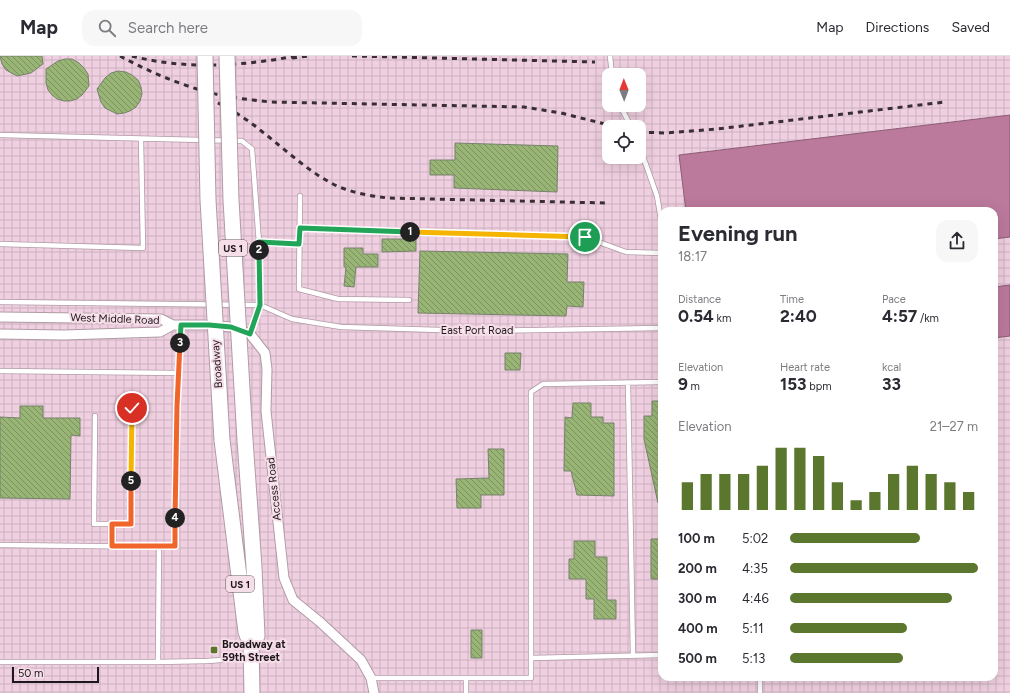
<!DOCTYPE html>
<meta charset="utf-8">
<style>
body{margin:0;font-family:Figtree,sans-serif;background:#f7f7f7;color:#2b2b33;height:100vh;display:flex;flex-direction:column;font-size:15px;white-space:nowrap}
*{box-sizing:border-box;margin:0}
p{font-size:13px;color:#7c7c81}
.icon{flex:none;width:22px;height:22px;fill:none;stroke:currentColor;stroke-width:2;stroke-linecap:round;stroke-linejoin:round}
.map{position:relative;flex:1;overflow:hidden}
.sheet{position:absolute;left:658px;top:151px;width:340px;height:474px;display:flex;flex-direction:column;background:#fff;border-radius:12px;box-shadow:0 4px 16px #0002}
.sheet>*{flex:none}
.needle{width:26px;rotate:359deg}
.buttons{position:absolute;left:602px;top:12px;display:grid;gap:8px}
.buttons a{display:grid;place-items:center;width:44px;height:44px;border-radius:8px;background:#fff;box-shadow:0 4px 16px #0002;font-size:20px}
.scale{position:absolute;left:12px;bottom:10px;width:87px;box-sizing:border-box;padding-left:4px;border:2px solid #1f171b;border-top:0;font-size:11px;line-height:14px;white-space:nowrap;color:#1f171b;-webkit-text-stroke:3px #f6dee9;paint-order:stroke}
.pin{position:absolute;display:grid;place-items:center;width:34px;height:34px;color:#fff;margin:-17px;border:2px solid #fff;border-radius:50%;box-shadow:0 1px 4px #0007}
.km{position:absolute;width:20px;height:20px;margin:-10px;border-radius:50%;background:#222;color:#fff;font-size:11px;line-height:20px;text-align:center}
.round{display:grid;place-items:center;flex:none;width:42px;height:42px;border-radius:12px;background:#f7f7f7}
.headline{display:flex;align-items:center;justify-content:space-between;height:68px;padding:0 20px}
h1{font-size:22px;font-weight:700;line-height:30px}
.stats{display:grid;grid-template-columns:repeat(3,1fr);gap:6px;height:68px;padding:4px 20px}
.stats div{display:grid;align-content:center}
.stats b{font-size:17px;font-weight:700}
.stats small{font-size:11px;font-weight:400}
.stats p{font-size:11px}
.chart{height:112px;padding:8px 20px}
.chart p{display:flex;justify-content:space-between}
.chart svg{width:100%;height:72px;margin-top:4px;stroke:#5a772d;stroke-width:6}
ul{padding:0 20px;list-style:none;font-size:13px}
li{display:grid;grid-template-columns:64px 48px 1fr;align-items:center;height:30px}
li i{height:10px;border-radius:5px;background:#5a772d}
header{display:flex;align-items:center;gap:24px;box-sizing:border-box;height:56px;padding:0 20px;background:#fff;border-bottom:1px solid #e1e1e2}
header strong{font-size:19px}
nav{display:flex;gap:22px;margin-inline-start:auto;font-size:14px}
.search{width:280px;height:36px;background:#f7f7f7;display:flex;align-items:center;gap:10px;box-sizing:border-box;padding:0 14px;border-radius:12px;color:#7c7c81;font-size:15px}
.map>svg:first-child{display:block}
</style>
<header>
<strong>Map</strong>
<div class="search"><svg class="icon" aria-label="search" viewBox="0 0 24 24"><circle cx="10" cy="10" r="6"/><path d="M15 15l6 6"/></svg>Search here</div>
<nav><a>Map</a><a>Directions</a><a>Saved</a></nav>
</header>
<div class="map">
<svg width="1010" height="637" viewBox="0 0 1010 637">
<defs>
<pattern id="industrial-grid" width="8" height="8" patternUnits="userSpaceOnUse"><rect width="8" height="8" fill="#f0d0e0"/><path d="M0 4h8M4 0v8" fill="none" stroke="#cdb2c0"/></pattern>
<pattern id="building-back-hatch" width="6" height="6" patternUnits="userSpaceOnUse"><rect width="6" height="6" fill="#98b575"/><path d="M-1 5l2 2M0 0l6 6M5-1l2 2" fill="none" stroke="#7b925f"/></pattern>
</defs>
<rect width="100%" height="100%" fill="#f6dee9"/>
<path fill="url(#industrial-grid)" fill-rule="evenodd" d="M 0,0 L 1010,0 L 1010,59 L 679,99 L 686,155 L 662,155 L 662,621 L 994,621 L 994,282 L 1010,280 L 1010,637 L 0,637 ZM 609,19 L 639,19 L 639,49 L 609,49 ZM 609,71 L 639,71 L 639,101 L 609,101 Z
M 1010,181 L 1010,229 L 994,231 L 994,183 Z"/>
<path fill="#bb799c" stroke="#8c5c75" d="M 1010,59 L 1010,181 L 994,183 L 994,155 L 686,155 L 679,99 Z
M 1010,229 L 1010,280 L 994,282 L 994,231 Z"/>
<path fill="url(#building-back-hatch)" stroke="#78816d" d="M 0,0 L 42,0 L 43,8 L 31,17 L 17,20 L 6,14 L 2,8 Z
M 65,3 L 72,3 L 79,7 L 84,12 L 88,18 L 89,30 L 82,39 L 77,43 L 70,45 L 64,45 L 57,43 L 52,39 L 48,34 L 46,27 L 46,13 L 58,5 Z
M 118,15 L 126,16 L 132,19 L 138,24 L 141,31 L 142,38 L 140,45 L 136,51 L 130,55 L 124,57 L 117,58 L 105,52 L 101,46 L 97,33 L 105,22 L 111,17 Z
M 455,87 L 558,90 L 557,136 L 454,132 L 454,119 L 430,119 L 430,104 L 455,104 Z
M 382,183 L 416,183 L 416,195 L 382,196 Z
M 344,192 L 363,192 L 363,198 L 378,198 L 378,211 L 356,211 L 354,231 L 344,230 L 346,211 L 344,211 Z
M 420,195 L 568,198 L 567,226 L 584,226 L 583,251 L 567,250 L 566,260 L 418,257 Z
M 505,297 L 521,297 L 520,314 L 505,314 Z
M 652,345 L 662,345 L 662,447 L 658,447 L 644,383 L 644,360 L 652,360 Z
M 573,347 L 591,347 L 591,361 L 603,361 L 603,367 L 614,367 L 614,440 L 577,439 L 571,415 L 564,415 L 565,361 L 572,362 Z
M 20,350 L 43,350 L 43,362 L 80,362 L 80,380 L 71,379 L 70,443 L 0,442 L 0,361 L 20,362 Z
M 488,393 L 504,393 L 504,439 L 481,439 L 481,452 L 457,452 L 456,423 L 489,422 Z
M 651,483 L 662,483 L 662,523 L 651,523 Z
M 574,485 L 595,485 L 595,501 L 607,501 L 607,544 L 616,544 L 616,563 L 594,563 L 594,543 L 586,543 L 586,523 L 569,523 L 569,503 L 574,503 Z
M 471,574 L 482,574 L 482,602 L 471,602 Z"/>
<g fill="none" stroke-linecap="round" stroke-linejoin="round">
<g stroke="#b19aa6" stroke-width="6">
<path id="service" d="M 610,0 L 612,19
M 620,49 L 631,71
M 0,79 L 242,85 L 252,93 L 259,187 L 299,188
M 639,89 L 657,140 L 662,170
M 300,140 L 299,233 L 338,243 L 409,244
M 300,172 L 585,181 L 626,196 L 662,197
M 259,187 L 260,249 L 292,263 L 341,271 L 473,275 L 662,272
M 0,188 L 143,192 L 141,83
M 0,246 L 260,249 L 250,278
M 0,315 L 178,317
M 628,327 L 633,599
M 95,360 L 94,468 L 112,468 L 112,490
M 112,468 L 131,468 L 132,352
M 0,489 L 175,491 L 177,349 L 181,269
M 159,490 L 158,606 L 207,605 L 249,602
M 531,602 L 662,599
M 0,606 L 158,606
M 371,622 L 531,622 L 531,336 L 543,328 L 662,326
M 466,637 L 466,622
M 760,637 L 760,621"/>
</g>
<g stroke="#b19aa6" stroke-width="11">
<path id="minor" d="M 0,261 L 161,263 L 173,269
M 0,278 L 64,279 L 160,276 L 173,269 L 209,269 L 231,271 L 250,278 L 265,297 L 267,313 L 266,355 L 284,522 L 293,544 L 320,566 L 361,604 L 371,622 L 374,637"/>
</g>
<g stroke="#b19aa6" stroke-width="17">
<path id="primary" d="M 222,384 L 246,576 L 251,589 L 252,637
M 245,384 L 254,511 L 257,580 L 251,589"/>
</g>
<use href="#service" stroke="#fff" stroke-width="4.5"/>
<use href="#minor" stroke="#fff" stroke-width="9"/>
<use href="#primary" stroke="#fff" stroke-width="15"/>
<path stroke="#382e33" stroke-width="3" stroke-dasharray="5 5" stroke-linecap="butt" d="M 120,0 C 144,13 171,25 197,33 C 221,41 245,43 270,46 L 524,51 L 561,57 L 617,71
M 132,0 C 185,14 243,10 296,0
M 352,0 L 595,6
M 292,2 L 309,0
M 200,38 C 221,48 242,59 260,74 C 285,93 308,116 337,130 C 353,137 371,140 388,142 L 607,147
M 639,76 L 665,77 L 717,73 L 945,46"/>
<g stroke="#b19aa6" stroke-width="17" stroke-linecap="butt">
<path id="primary-bridge" d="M 205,0 L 208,144 L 222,384
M 227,0 L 231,144 L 245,384"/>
</g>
<use href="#primary-bridge" stroke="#fff" stroke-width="15"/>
</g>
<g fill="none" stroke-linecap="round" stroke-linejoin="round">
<g stroke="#fff" stroke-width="8">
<path id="split-1" d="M 410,176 L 585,181"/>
</g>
<g stroke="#fff" stroke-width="8">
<path id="split-2" d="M 259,194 L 259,186 L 299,188 L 300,172 L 410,176"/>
</g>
<g stroke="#fff" stroke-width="8">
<path id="split-3" d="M 180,287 L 181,269 L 209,269 L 231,271 L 250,278 L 260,249 L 259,194"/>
</g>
<g stroke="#fff" stroke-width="8">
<path id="split-4" d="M 175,462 L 177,350 L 180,287"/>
</g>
<g stroke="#fff" stroke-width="8">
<path id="split-5" d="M 131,425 L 131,468 L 112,468 L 112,490 L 175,490 L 175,462"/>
</g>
<g stroke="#fff" stroke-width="8">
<path id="split-6" d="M 131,425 L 132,352"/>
</g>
<use href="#split-1" stroke="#f5b400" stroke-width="5"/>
<use href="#split-2" stroke="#22a559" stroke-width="5"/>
<use href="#split-3" stroke="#22a559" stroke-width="5"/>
<use href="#split-4" stroke="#f0652b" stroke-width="5"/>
<use href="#split-5" stroke="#f0652b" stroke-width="5"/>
<use href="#split-6" stroke="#f5b400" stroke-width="5"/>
</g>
<rect fill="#5a772d" stroke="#f6dee9" stroke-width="1.5" x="210" y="590" width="8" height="8" rx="2"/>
<g text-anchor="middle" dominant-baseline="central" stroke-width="4" stroke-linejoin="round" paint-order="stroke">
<g fill="#f6dee9" stroke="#605359" stroke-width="1">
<rect x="219" y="184" width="28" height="16" rx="3"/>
<rect x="226" y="520" width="28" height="16" rx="3"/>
</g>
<g font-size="10" font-weight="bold" fill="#1f171b">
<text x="233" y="192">US 1</text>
<text x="240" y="528">US 1</text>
</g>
<g font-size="11" fill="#1f171b" stroke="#f6dee9">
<text transform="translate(115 263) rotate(2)">West Middle Road</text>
<text x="477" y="274">East Port Road</text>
<text transform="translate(217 308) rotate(-94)">Broadway</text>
<text transform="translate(274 433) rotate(-96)">Access Road</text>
</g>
<g font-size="11" font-weight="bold" fill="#1f171b" stroke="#f6dee9" text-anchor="start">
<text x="222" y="588">Broadway at<tspan x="222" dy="13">59th Street</tspan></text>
</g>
</g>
</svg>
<div class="buttons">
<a><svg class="needle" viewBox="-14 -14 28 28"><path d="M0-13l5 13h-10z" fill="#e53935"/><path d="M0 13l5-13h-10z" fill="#7c7c81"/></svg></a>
<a><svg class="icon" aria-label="locate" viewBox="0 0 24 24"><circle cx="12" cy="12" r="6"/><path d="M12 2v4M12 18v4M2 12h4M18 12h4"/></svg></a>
</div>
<div class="scale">50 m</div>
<div class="pin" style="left:585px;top:181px;background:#1e9e55"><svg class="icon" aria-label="arrive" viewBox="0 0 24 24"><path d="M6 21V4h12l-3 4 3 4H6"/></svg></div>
<div class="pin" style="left:132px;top:352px;background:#d93025"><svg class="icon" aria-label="check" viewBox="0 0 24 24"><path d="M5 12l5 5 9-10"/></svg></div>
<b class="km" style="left:410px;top:176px">1</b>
<b class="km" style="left:259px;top:194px">2</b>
<b class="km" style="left:180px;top:287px">3</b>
<b class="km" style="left:175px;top:462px">4</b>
<b class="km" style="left:131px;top:425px">5</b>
<section class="sheet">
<div class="headline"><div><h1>Evening run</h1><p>18:17</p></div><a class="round"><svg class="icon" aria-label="share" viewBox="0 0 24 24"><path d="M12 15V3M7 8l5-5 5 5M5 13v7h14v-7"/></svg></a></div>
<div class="stats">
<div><p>Distance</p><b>0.54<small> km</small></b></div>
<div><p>Time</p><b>2:40</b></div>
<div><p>Pace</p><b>4:57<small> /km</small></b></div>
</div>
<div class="stats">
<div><p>Elevation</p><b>9<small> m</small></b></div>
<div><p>Heart rate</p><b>153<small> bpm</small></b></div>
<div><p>kcal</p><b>33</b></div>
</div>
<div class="chart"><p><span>Elevation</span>21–27 m</p>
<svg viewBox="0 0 160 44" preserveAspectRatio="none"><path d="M5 44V27M15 44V22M25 44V22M35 44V22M45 44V17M55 44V6M65 44V6M75 44V11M85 44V27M95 44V38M105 44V33M115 44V22M125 44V17M135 44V22M145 44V27M155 44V33"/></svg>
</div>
<ul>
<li><b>100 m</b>5:02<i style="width:69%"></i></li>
<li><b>200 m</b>4:35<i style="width:100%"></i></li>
<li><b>300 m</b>4:46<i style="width:86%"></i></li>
<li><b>400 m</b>5:11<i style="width:62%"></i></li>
<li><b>500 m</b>5:13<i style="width:60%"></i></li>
</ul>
</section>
</div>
